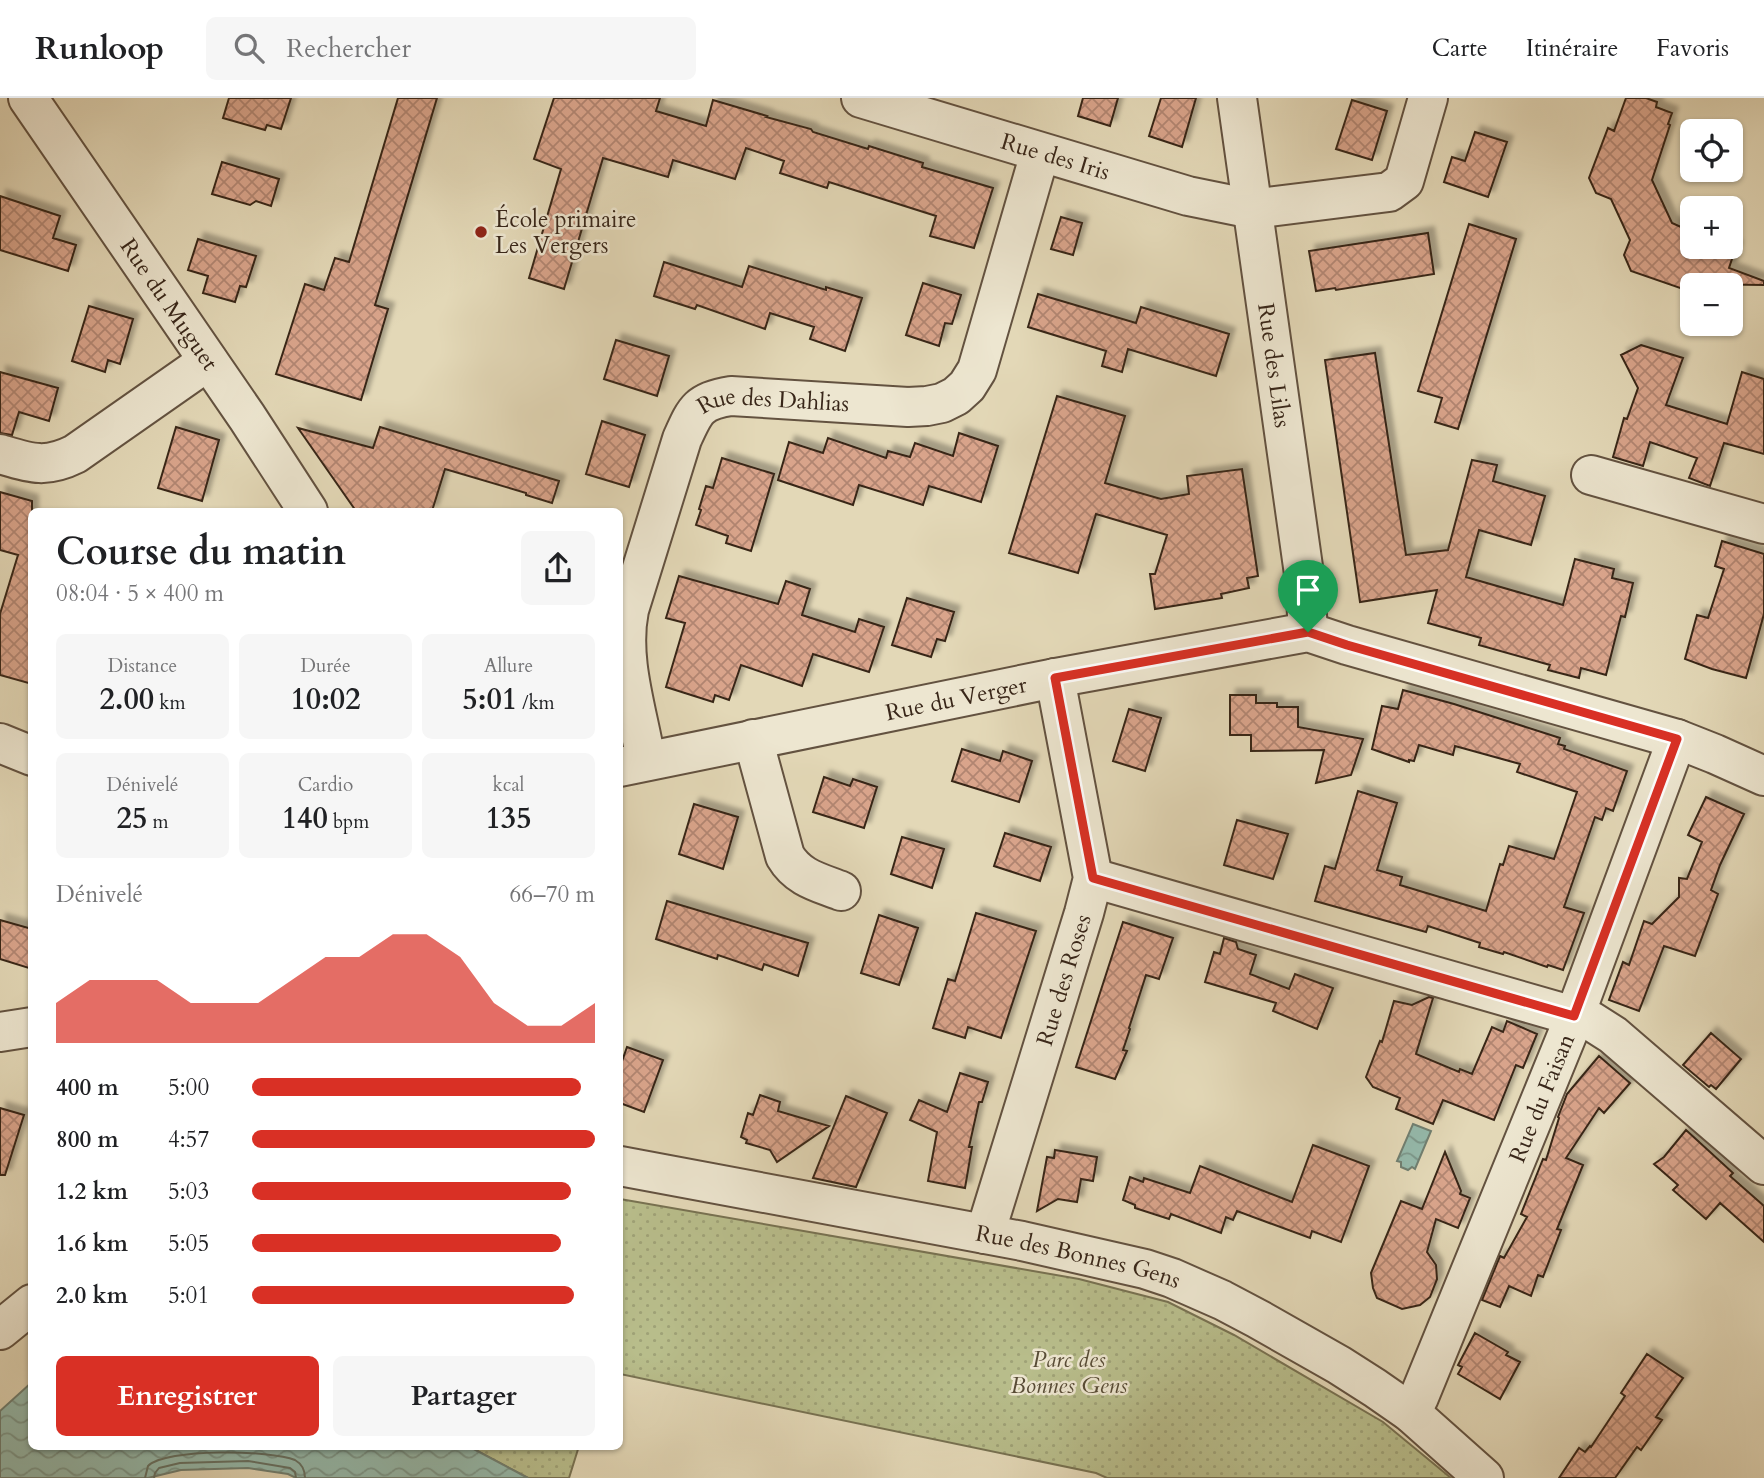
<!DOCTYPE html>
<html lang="fr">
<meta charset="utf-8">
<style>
body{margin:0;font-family:Cardo,serif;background:#f6f6f6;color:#202124;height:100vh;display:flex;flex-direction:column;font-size:26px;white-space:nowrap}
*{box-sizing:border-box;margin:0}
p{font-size:23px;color:#757577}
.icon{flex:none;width:38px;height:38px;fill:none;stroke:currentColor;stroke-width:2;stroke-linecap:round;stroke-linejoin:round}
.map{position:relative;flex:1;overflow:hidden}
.panel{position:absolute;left:28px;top:410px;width:595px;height:942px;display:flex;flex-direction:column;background:#fff;border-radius:10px;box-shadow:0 2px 5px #0004}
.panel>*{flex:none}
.fabs{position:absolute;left:1680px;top:21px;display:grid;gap:14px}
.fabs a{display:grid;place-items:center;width:63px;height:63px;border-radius:10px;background:#fff;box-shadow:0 2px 5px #0004;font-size:35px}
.pin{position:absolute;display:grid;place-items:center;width:60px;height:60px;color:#fff;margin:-72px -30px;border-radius:50% 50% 50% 0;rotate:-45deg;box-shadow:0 0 7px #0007}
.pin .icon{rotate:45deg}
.round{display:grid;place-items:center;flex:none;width:74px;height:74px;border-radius:10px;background:#f6f6f6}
.overview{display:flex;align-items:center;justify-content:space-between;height:119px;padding:0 28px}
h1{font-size:38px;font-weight:700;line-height:52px}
.stats{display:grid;grid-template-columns:repeat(3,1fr);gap:10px;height:119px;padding:7px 28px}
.stats div{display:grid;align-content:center;border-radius:10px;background:#f6f6f6;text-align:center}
.stats b{font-size:30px;font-weight:700}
.stats small{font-size:19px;font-weight:400}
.stats p{font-size:19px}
.chart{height:196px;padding:14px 28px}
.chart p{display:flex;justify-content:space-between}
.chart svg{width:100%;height:126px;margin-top:7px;fill:#d93025;opacity:.7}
.cta{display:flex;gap:14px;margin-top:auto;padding:14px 28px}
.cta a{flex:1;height:80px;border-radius:10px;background:#d93025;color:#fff;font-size:28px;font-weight:700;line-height:80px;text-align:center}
.cta a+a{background:#f6f6f6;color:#202124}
ul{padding:0 28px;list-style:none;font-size:23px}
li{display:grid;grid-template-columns:112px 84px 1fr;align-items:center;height:52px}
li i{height:18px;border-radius:9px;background:#d93025}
header{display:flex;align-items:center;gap:42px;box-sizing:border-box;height:98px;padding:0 35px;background:#fff;border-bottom:2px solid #e0e0e0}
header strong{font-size:33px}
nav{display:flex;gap:38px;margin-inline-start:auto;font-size:24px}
.search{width:490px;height:63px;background:#f6f6f6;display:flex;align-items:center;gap:18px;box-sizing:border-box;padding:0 24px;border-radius:10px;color:#757577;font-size:26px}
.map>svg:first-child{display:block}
</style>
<header>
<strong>Runloop</strong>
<div class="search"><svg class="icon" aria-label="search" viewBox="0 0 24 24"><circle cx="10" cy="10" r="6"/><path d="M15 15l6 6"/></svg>Rechercher</div>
<nav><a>Carte</a><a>Itinéraire</a><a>Favoris</a></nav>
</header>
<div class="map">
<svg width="1764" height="1380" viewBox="0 0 1764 1380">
<defs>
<pattern id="park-dots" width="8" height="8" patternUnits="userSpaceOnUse" patternTransform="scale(1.75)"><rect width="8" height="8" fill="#b8bd8b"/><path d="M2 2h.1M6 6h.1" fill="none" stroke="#9fa277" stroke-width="1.8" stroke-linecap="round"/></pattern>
<pattern id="water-waves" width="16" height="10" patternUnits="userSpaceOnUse" patternTransform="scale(1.75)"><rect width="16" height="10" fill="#95baac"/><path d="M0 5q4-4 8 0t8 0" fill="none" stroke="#7b978b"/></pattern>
<pattern id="building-cross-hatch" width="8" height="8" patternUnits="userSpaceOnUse" patternTransform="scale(1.75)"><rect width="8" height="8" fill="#d9a48b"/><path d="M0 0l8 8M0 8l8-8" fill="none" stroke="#b18571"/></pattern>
<filter id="shadow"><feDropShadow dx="6" dy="-6" stdDeviation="2" flood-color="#0004"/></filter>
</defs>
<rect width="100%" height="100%" fill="#e3d8b7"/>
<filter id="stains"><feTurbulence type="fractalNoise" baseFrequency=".00286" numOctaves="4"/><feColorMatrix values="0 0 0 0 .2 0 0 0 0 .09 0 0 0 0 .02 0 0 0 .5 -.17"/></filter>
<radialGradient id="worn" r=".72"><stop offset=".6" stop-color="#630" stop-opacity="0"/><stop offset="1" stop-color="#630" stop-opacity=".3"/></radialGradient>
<path fill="url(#park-dots)" stroke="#787252" stroke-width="2" d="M 620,1101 L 1079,1181 L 1168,1204 L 1234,1237 L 1383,1324 L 1451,1380 L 1107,1380 L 1096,1375 L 620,1276 Z
M 468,1348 L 579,1348 L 569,1380 L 528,1380 Z"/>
<path fill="url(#water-waves)" stroke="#707f71" stroke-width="2" d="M 1413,1026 L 1431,1033 L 1415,1071 L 1412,1069 L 1408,1072 L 1401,1069 L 1401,1064 L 1397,1063 Z
M 31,1285 L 32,1348 L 468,1348 L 528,1380 L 296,1380 L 288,1376 L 248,1370 L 181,1372 L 148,1380 L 0,1380 L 0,1313 Z"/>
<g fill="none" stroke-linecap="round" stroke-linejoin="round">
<path stroke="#667062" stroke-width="2" d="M 145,1380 L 148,1368 C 166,1350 271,1352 295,1362 C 302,1366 305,1372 305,1380
M 154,1380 L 155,1375 L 159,1370 L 180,1365 L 248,1363 L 290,1370 L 295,1374 L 296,1380"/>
</g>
<path fill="url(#building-cross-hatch)" stroke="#382619" stroke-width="2" filter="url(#shadow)" d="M 229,0 L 291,0 L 281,31 L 267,27 L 265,32 L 223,20 Z
M 398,0 L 437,0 L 375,207 L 388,211 L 361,302 L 276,276 L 305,186 L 324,192 L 335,160 L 349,164 Z
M 554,0 L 660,0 L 656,13 L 706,28 L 713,2 L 767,18 L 766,19 L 811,31 L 813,34 L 868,51 L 869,48 L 923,65 L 922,69 L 993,90 L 974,150 L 930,138 L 936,118 L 829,84 L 827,90 L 780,75 L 784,63 L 746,50 L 735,81 L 673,62 L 668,79 L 603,60 L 564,191 L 529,180 L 561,71 L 534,61 Z
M 1083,0 L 1118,0 L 1110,28 L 1078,18 Z
M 1161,0 L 1196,0 L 1182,49 L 1149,38 Z
M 1626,0 L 1646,0 L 1657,4 L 1656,9 L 1672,15 L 1668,26 L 1670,27 L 1652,82 L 1672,125 L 1692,134 L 1692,149 L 1736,149 L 1729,170 L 1764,183 L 1764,187 L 1684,186 L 1683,191 L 1631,173 L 1624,157 L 1630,142 L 1611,101 L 1596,95 L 1589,80 L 1608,30 L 1614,33 Z
M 1352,2 L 1387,13 L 1372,62 L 1336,51 Z
M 1475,34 L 1507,44 L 1488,99 L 1444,84 L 1452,59 L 1465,63 Z
M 222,64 L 279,81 L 271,108 L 256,103 L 250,107 L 212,96 Z
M 0,98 L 60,118 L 53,140 L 76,147 L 68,173 L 0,152 Z
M 1061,119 L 1082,125 L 1073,157 L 1051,151 Z
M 1469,126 L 1516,141 L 1458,331 L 1435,324 L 1442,300 L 1418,293 Z
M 1428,135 L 1434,176 L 1336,192 L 1335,190 L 1316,193 L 1309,153 Z
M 198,141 L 256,158 L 246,189 L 240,188 L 235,204 L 203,195 L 208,178 L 188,172 Z
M 664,164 L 742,189 L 749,168 L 826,192 L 826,189 L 862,200 L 845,253 L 810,241 L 814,229 L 770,215 L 765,231 L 697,207 L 695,211 L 654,198 Z
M 923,185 L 961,197 L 952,226 L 945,225 L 939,248 L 906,237 Z
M 1038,196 L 1136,225 L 1141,209 L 1229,236 L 1216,278 L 1128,251 L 1122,274 L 1102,268 L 1106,253 L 1028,229 Z
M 89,208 L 133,221 L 120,266 L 108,262 L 105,274 L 72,263 Z
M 616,242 L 669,258 L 657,298 L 604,281 Z
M 1641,247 L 1683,260 L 1666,307 L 1727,326 L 1742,274 L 1764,281 L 1764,356 L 1724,345 L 1710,388 L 1689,380 L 1697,360 L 1650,344 L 1643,368 L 1613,359 L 1624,320 L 1627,321 L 1638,290 L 1621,257 Z
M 1375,255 L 1406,457 L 1448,452 L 1472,362 L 1497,367 L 1493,383 L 1545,398 L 1531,447 L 1479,432 L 1466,479 L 1563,507 L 1575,461 L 1614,471 L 1612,480 L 1633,485 L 1625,519 L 1621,518 L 1606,577 L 1581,570 L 1579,580 L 1548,572 L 1550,567 L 1479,547 L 1481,540 L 1428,525 L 1437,492 L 1360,504 L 1325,262 Z
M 0,274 L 58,290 L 49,323 L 19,314 L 12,337 L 0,335 Z
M 1057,298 L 1125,318 L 1105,385 L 1161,401 L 1189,396 L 1187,378 L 1242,371 L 1258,478 L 1247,480 L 1249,490 L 1221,496 L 1222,500 L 1155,511 L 1150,476 L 1155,476 L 1167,437 L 1096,416 L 1078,475 L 1009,455 Z
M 602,323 L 645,337 L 629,389 L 586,376 Z
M 176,329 L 219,342 L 202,403 L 158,390 Z
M 380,329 L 559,383 L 552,405 L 526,397 L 526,395 L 445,371 L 432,413 L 356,413 L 298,330 L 373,350 Z
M 959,335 L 998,348 L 981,404 L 929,388 L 923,407 L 859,387 L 853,407 L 778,382 L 789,344 L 823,355 L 828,340 L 886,360 L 888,353 L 910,359 L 915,345 L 953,358 Z
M 722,360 L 774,376 L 751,453 L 726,445 L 728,438 L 696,427 L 701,412 L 699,411 L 706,388 L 713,390 Z
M 0,394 L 32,403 L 32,586 L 0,577 L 0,516 L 18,457 L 0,452 Z
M 1722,443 L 1764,456 L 1764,516 L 1746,580 L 1712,571 L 1685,561 L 1697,517 L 1708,520 L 1724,471 L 1715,468 Z
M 679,478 L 778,506 L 786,483 L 810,491 L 802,517 L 855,534 L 859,521 L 884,529 L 869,574 L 813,556 L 802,588 L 741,567 L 729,602 L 715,597 L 713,604 L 666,589 L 685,525 L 666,520 Z
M 907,500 L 954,514 L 945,543 L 937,541 L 931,559 L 892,547 Z
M 1403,592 L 1454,606 L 1560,640 L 1558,646 L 1565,648 L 1564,651 L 1627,673 L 1613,713 L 1606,710 L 1602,722 L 1595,719 L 1564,809 L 1584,815 L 1563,872 L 1548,867 L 1547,869 L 1504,854 L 1503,856 L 1479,849 L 1480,845 L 1428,828 L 1426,834 L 1315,803 L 1325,768 L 1335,771 L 1358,693 L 1397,705 L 1377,772 L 1402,779 L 1400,787 L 1486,813 L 1500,766 L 1503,767 L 1509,748 L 1554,761 L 1577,694 L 1517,674 L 1520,666 L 1455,648 L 1453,657 L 1419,647 L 1414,663 L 1409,662 L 1409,664 L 1372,651 L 1382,608 L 1398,611 Z
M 1230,597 L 1256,597 L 1256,605 L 1277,605 L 1277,609 L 1298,609 L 1298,629 L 1363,641 L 1351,677 L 1316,685 L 1324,652 L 1251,653 L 1251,637 L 1230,637 Z
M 1129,611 L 1161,620 L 1145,673 L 1113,663 Z
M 962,651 L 1000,663 L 1003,653 L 1032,663 L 1019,704 L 952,683 Z
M 824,679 L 850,688 L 853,681 L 877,689 L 864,730 L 813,714 Z
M 1706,699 L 1744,716 L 1720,767 L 1711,792 L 1718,796 L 1695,858 L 1664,848 L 1639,913 L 1609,902 L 1623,864 L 1629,867 L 1644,823 L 1652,826 L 1679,799 L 1679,780 L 1687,781 L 1702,744 L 1688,737 Z
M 694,706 L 738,719 L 723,771 L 679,756 Z
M 1237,722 L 1288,736 L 1273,781 L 1224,767 Z
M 1005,735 L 1051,749 L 1040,783 L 994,768 Z
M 902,739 L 944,751 L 932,790 L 891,776 Z
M 667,803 L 808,845 L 798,878 L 764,866 L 762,872 L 718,857 L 717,861 L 656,841 Z
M 976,815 L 1036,833 L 1001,940 L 968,929 L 965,940 L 933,930 L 948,881 L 955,883 Z
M 879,817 L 918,830 L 899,887 L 861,875 Z
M 0,822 L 32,831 L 32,871 L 0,861 Z
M 1123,824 L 1173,840 L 1159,881 L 1146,877 L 1129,930 L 1130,931 L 1123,952 L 1127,953 L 1115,981 L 1076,969 Z
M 1224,840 L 1236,844 L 1238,851 L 1256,857 L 1250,876 L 1289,891 L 1295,876 L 1333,890 L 1317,931 L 1273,913 L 1276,905 L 1205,884 L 1214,854 L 1220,856 Z
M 1429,899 L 1433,900 L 1416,956 L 1459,974 L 1460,971 L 1472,976 L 1492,929 L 1503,934 L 1507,923 L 1537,936 L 1523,970 L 1516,967 L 1494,1022 L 1443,1002 L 1433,1026 L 1396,1011 L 1400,1000 L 1373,989 L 1366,979 L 1380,943 L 1382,944 L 1394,903 L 1412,907 Z
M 1711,935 L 1741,961 L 1716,991 L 1711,987 L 1709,989 L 1683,967 Z
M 627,949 L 663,962 L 644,1014 L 620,1005 L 620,969 Z
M 1599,958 L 1630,985 L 1604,1015 L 1599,1010 L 1566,1060 L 1583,1067 L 1557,1131 L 1561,1132 L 1543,1179 L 1538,1177 L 1531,1198 L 1509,1188 L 1500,1209 L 1482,1202 L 1500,1158 L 1504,1160 L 1527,1119 L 1521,1116 L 1543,1061 L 1546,1062 L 1559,1020 L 1558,1019 L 1567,996 Z
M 960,975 L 988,984 L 982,1004 L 979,1004 L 969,1049 L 972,1049 L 965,1090 L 928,1083 L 937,1034 L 910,1022 L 919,1002 L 947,1014 Z
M 760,997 L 780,1004 L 778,1013 L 829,1028 L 777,1064 L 770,1052 L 746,1045 L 747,1042 L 741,1039 L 748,1015 L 753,1017 Z
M 846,998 L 887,1015 L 856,1089 L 813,1080 Z
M 0,1010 L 24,1017 L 5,1077 L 0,1077 Z
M 1686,1032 L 1733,1075 L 1730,1078 L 1764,1108 L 1764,1144 L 1720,1105 L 1706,1121 L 1673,1092 L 1678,1087 L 1654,1066 L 1664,1059 Z
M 1313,1047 L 1369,1068 L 1341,1144 L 1312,1133 L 1310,1140 L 1237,1113 L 1233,1122 L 1226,1119 L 1221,1135 L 1171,1116 L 1169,1121 L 1135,1110 L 1135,1107 L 1123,1102 L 1130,1079 L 1143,1084 L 1144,1080 L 1190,1095 L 1200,1068 L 1292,1104 Z
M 1055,1052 L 1097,1059 L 1093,1083 L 1081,1081 L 1077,1104 L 1058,1101 L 1037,1113 L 1047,1059 L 1054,1060 Z
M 1445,1054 L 1461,1093 L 1460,1096 L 1470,1100 L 1458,1130 L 1436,1121 L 1427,1154 L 1436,1167 L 1437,1181 L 1430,1199 L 1420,1207 L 1402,1211 L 1377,1200 L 1373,1190 L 1371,1175 L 1401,1103 L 1422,1111 Z
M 1475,1235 L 1508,1254 L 1506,1257 L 1520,1264 L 1500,1301 L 1458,1276 L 1462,1269 L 1458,1267 Z
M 1647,1256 L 1683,1280 L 1656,1319 L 1662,1322 L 1641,1352 L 1637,1349 L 1615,1380 L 1559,1380 L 1579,1350 L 1585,1354 L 1590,1348 L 1591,1349 L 1625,1298 L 1621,1295 Z"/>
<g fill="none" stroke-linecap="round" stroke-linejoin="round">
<g stroke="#635240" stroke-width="42">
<g id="minor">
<path id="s1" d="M 28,0 L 247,319 L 308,413"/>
<path id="s2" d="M 861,0 L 1188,98 L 1252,111 L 1389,94 L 1404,83 L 1428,0"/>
<path id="s3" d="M 1237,0 L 1305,483 L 1308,534"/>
<path d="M 0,356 C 30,365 45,371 75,356 L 208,263"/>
<path d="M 1591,377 L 1764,426"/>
<path d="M 753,641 L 785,758 C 798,780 818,784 841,793"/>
<path d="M 0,645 L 32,658"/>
<path id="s4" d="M 646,663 C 638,614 619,562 629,512 L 682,341 C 695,312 698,303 731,298 L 908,309 L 927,308 L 942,305 L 956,298 L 967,288 L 977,272 L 1040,55"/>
<path id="s5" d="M 620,669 L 1055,580 L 1308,534 L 1347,547 L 1677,641 L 1715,656 L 1764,678"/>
<path d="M 1093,780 L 1591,923 L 1613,937 L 1764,1067"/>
<path d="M 0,934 L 32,929"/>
<path id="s6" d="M 620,1068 L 1022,1143 L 1145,1171 L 1172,1180 L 1222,1202 L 1258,1221 L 1339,1267 L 1375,1290 L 1411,1315 L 1484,1380"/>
<path id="s7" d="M 985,1136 L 1084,815 L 1093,780 L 1055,580"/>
<path d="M 0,1232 L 32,1206"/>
<path id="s8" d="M 1411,1315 L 1419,1299 L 1572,925 L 1677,641"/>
</g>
</g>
<use href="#minor" stroke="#ede6d0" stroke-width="38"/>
</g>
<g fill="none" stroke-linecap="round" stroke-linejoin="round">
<g stroke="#fff" stroke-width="14">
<path id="route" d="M 1308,534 L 1347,547 L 1677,641 L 1574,918 L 1093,780 L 1055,580 Z"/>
</g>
<use href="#route" stroke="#d93025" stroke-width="9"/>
</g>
<circle fill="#8f2418" stroke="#ede6d0" stroke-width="2.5" cx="481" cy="134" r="7"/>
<g text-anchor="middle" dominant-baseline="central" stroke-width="5" stroke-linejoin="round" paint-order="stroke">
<g font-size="23" fill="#382619" stroke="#ede6d0">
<text stroke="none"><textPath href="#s2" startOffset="203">Rue des Iris</textPath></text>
<text stroke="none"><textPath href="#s1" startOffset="250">Rue du Muguet</textPath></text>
<text stroke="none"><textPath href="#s3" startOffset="270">Rue des Lilas</textPath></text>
<text stroke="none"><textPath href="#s4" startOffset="444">Rue des Dahlias</textPath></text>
<text stroke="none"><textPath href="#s5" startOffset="343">Rue du Verger</textPath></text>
<text stroke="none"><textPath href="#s7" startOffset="266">Rue des Roses</textPath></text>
<text stroke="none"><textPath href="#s8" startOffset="341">Rue du Faisan</textPath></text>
<text stroke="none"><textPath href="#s6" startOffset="467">Rue des Bonnes Gens</textPath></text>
</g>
<g font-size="23" fill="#382619" stroke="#ede6d0" text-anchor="start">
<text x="495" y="121">École primaire<tspan x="495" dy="26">Les Vergers</tspan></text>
</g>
<g font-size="23" font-style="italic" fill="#584c36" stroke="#ede6d0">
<text x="1069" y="1261">Parc des<tspan x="1069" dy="26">Bonnes Gens</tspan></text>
</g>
</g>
<rect width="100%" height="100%" filter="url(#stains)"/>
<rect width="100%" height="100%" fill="url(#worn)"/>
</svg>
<div class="fabs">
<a><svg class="icon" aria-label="locate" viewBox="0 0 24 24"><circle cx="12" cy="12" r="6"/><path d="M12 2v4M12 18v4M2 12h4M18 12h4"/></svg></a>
<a>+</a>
<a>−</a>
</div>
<div class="pin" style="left:1308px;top:534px;background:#1e9e55"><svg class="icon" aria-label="arrive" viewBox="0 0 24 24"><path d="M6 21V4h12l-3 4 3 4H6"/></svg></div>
<section class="panel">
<div class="overview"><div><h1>Course du matin</h1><p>08:04 · 5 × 400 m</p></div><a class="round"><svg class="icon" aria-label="share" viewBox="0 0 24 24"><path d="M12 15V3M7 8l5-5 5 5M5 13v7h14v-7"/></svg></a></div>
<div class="stats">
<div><p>Distance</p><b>2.00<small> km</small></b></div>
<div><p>Durée</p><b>10:02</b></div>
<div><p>Allure</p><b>5:01<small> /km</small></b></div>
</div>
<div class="stats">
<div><p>Dénivelé</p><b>25<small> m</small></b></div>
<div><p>Cardio</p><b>140<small> bpm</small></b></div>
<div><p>kcal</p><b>135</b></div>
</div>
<div class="chart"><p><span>Dénivelé</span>66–70 m</p>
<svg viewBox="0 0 160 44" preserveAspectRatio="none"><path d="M0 44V30L10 22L20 22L30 22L40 30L50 30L60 30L70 22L80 14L90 14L100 6L110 6L120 14L130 30L140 38L150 38L160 30V44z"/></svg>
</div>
<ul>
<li><b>400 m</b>5:00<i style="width:96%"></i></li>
<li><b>800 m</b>4:57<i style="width:100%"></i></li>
<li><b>1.2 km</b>5:03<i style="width:93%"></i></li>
<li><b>1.6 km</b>5:05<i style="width:90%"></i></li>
<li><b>2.0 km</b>5:01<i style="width:94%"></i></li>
</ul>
<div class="cta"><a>Enregistrer</a><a>Partager</a></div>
</section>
</div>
